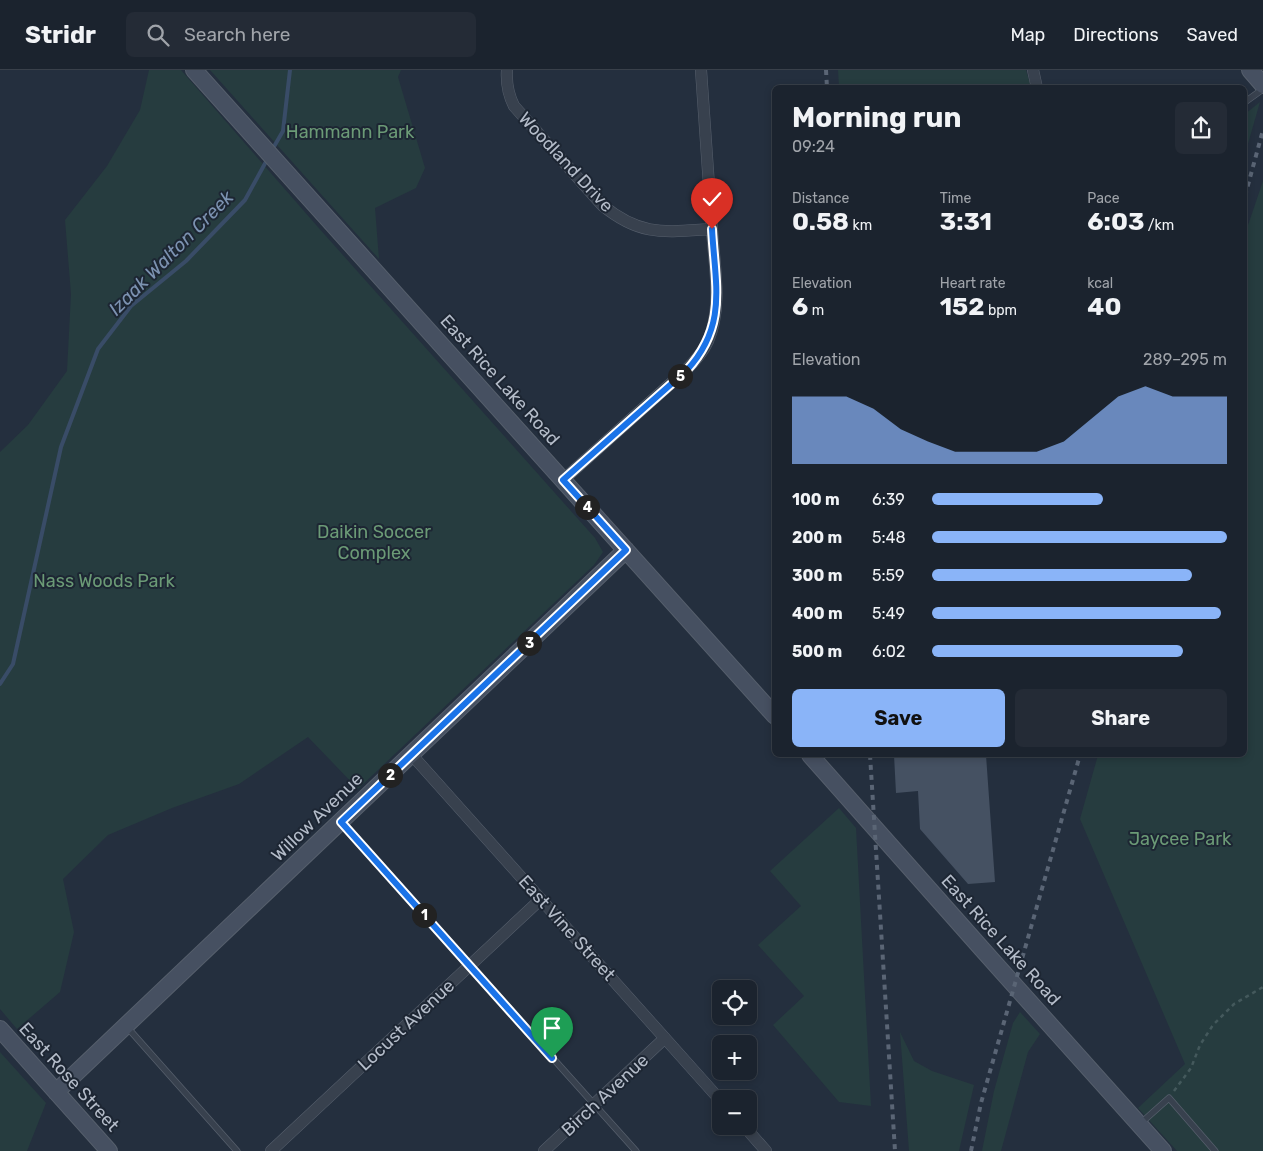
<!DOCTYPE html>
<meta charset="utf-8">
<style>
body{margin:0;font-family:Rubik,sans-serif;background:#242b36;color:#f1f3f6;height:100vh;display:flex;flex-direction:column;font-size:19px;white-space:nowrap}
*{box-sizing:border-box;margin:0}
p{font-size:16px;color:#a0a4aa}
.icon{flex:none;width:28px;height:28px;fill:none;stroke:currentColor;stroke-width:2;stroke-linecap:round;stroke-linejoin:round}
.map{position:relative;flex:1;overflow:hidden}
.details{position:absolute;left:772px;top:15px;width:475px;height:672px;display:flex;flex-direction:column;background:#1b232e;border-radius:8px;box-shadow:0 2px 8px #0003,0 0 0 1px #39404a}
.details>*{flex:none}
.fabs{position:absolute;left:712px;top:910px;display:grid;gap:10px}
.fabs a{display:grid;place-items:center;width:45px;height:45px;border-radius:8px;background:#1b232e;box-shadow:0 2px 8px #0003,0 0 0 1px #39404a;font-size:25px}
.pin{position:absolute;display:grid;place-items:center;width:42px;height:42px;color:#fff;margin:-51px -21px;border-radius:50% 50% 50% 0;rotate:-45deg;box-shadow:0 0 5px #0007}
.pin .icon{rotate:45deg}
.km{position:absolute;width:25px;height:25px;margin:-12px;border-radius:50%;background:#222;color:#fff;font-size:14px;line-height:25px;text-align:center}
.round{display:grid;place-items:center;flex:none;width:52px;height:52px;border-radius:8px;background:#242b36}
.overview{display:flex;align-items:center;justify-content:space-between;height:85px;padding:0 20px}
h1{font-size:28px;font-weight:700;line-height:38px}
.figures{display:grid;grid-template-columns:repeat(3,1fr);gap:8px;height:85px;padding:5px 20px}
.figures div{display:grid;align-content:center}
.figures b{font-size:25px;font-weight:700}
.figures small{font-size:14px;font-weight:400}
.figures p{font-size:14px}
.chart{height:140px;padding:10px 20px}
.chart p{display:flex;justify-content:space-between}
.chart svg{width:100%;height:90px;margin-top:5px;fill:#8ab4f8;opacity:.7}
.button{display:flex;gap:10px;margin-top:auto;padding:10px 20px}
.button a{flex:1;height:58px;border-radius:8px;background:#8ab4f8;color:#111;font-size:20px;font-weight:700;line-height:58px;text-align:center}
.button a+a{background:#242b36;color:#f1f3f6}
ul{padding:0 20px;list-style:none;font-size:16px}
li{display:grid;grid-template-columns:80px 60px 1fr;align-items:center;height:38px}
li i{height:12px;border-radius:6px;background:#8ab4f8}
header{display:flex;align-items:center;gap:30px;box-sizing:border-box;height:70px;padding:0 25px;background:#1b232e;border-bottom:1px solid #39404a}
header strong{font-size:24px}
nav{display:flex;gap:28px;margin-inline-start:auto;font-size:18px}
.search{width:350px;height:45px;background:#242b36;display:flex;align-items:center;gap:12px;box-sizing:border-box;padding:0 18px;border-radius:8px;color:#a0a4aa;font-size:19px}
.map>svg:first-child{display:block}
</style>
<header>
<strong>Stridr</strong>
<div class="search"><svg class="icon" aria-label="search" viewBox="0 0 24 24"><circle cx="10" cy="10" r="6"/><path d="M15 15l6 6"/></svg>Search here</div>
<nav><a>Map</a><a>Directions</a><a>Saved</a></nav>
</header>
<div class="map">
<svg width="1263" height="1081" viewBox="0 0 1263 1081">
<rect width="100%" height="100%" fill="#242f3e"/>
<path fill="#263c3f" d="M 149,0 L 181,0 L 317,156 L 595,468 L 603,482 L 594,495 L 358,719 L 308,667 L 239,714 L 172,738 L 108,765 L 63,809 L 74,862 L 60,922 L 17,959 L 0,939 L 0,382 L 28,355 L 67,301 L 71,224 L 65,150 L 107,96 L 140,40 Z
M 210,0 L 401,0 L 398,7 L 425,98 L 416,118 L 375,138 L 379,189 Z
M 838,0 L 1026,0 L 1031,17 L 839,17 Z
M 1260,32 L 1245,84 L 1245,44 Z
M 1263,111 L 1263,1081 L 1177,1081 L 1138,1038 L 1185,994 L 1080,749 L 1098,685 L 1245,685 L 1245,164 Z
M 839,738 L 856,758 L 871,1036 L 839,1032 L 773,955 L 804,926 L 758,875 L 801,836 L 770,801 Z
M 1020,942 L 1040,964 L 1028,982 L 1001,1081 L 982,1081 L 994,1021 L 1013,953 Z
M 900,962 L 914,991 L 932,1001 L 974,1015 L 959,1081 L 909,1081 Z
M 0,982 L 46,1033 L 27,1081 L 0,1081 Z"/>
<g fill="none" stroke-linecap="round" stroke-linejoin="round">
<path stroke="#394c67" stroke-width="4" d="M 272,80 L 283,61 L 290,0
M 0,614 L 13,594 L 61,377 L 98,279 L 131,236 L 186,191 L 245,130 L 268,88"/>
</g>
<path fill="#455162" d="M 894,685 L 986,685 L 995,812 L 968,814 L 920,759 L 918,721 L 896,723 Z"/>
<g fill="none" stroke-linecap="round" stroke-linejoin="round">
<g stroke="#565f6c" stroke-width="7">
<path id="lane" d="M 1245,32 L 1263,19
M 342,753 L 636,1081
M 127,957 L 237,1081
M 1141,1053 L 1169,1028 L 1215,1081"/>
</g>
<g stroke="#565f6c" stroke-width="12">
<path id="street" d="M 507,0 C 506,14 508,24 514,36 L 602,135 C 641,167 665,162 712,159 L 701,0
M 1033,0 L 1037,18
M 563,410 L 687,299 C 695,291 703,282 708,271 C 723,237 714,195 712,159
M 412,685 L 721,1031
M 744,1056 L 766,1081
M 271,1081 L 541,829
M 544,1081 L 665,968"/>
</g>
<g stroke="#565f6c" stroke-width="18">
<path id="secondary" d="M 194,0 L 775,646
M 1250,0 L 1263,15
M 810,685 L 982,879 L 1163,1081
M 0,959 L 109,1081
M 56,1022 L 626,480"/>
</g>
<path stroke="#44595c" stroke-width="2.5" stroke-dasharray="4 4" stroke-linecap="butt" d="M 1174,1021 L 1191,998 L 1200,975 L 1213,955 L 1234,934 L 1263,917"/>
<use href="#lane" stroke="#38414e" stroke-width="5.5"/>
<use href="#street" stroke="#38414e" stroke-width="11"/>
<use href="#secondary" stroke="#465061" stroke-width="16"/>
<path stroke="#5a6575" stroke-width="4" stroke-dasharray="5 5" stroke-linecap="butt" d="M 826,0 L 827,18
M 1245,126 L 1263,60
M 870,685 L 895,1081
M 971,1081 L 981,1033 L 1080,685"/>
</g>
<g fill="none" stroke-linecap="round" stroke-linejoin="round">
<g stroke="#fff" stroke-width="10">
<path id="route" d="M 552,988 L 341,752 L 626,480 L 563,410 L 687,300 C 728,255 715,214 712,159"/>
</g>
<use href="#route" stroke="#1a73e8" stroke-width="6"/>
</g>
<g text-anchor="middle" dominant-baseline="central" stroke-width="4" stroke-linejoin="round" paint-order="stroke">
<g font-size="18" fill="#6b9a76" stroke="#1d2633">
<text x="350" y="62">Hammann Park</text>
<text x="374" y="462">Daikin Soccer<tspan x="374" dy="21">Complex</tspan></text>
<text x="104" y="511">Nass Woods Park</text>
<text x="1180" y="769">Jaycee Park</text>
</g>
<g font-size="18" fill="#b4bcc9" stroke="#1d2633">
<text transform="translate(566 92) rotate(47)">Woodland Drive</text>
<text transform="translate(500 310) rotate(48)">East Rice Lake Road</text>
<text transform="translate(317 747) rotate(-44)">Willow Avenue</text>
<text transform="translate(567 858) rotate(48)">East Vine Street</text>
<text transform="translate(1001 870) rotate(48)">East Rice Lake Road</text>
<text transform="translate(406 955) rotate(-43)">Locust Avenue</text>
<text transform="translate(69 1007) rotate(48)">East Rose Street</text>
<text transform="translate(605 1025) rotate(-43)">Birch Avenue</text>
</g>
<g font-size="19" font-style="italic" fill="#7c92b1" stroke="#1d2633">
<text transform="translate(171 183) rotate(-45)">Izaak Walton Creek</text>
</g>
</g>
</svg>
<div class="fabs">
<a><svg class="icon" aria-label="locate" viewBox="0 0 24 24"><circle cx="12" cy="12" r="6"/><path d="M12 2v4M12 18v4M2 12h4M18 12h4"/></svg></a>
<a>+</a>
<a>−</a>
</div>
<div class="pin" style="left:552px;top:988px;background:#1e9e55"><svg class="icon" aria-label="arrive" viewBox="0 0 24 24"><path d="M6 21V4h12l-3 4 3 4H6"/></svg></div>
<div class="pin" style="left:712px;top:159px;background:#d93025"><svg class="icon" aria-label="check" viewBox="0 0 24 24"><path d="M5 12l5 5 9-10"/></svg></div>
<b class="km" style="left:424px;top:845px">1</b>
<b class="km" style="left:390px;top:705px">2</b>
<b class="km" style="left:529px;top:573px">3</b>
<b class="km" style="left:587px;top:437px">4</b>
<b class="km" style="left:680px;top:306px">5</b>
<section class="details">
<div class="overview"><div><h1>Morning run</h1><p>09:24</p></div><a class="round"><svg class="icon" aria-label="share" viewBox="0 0 24 24"><path d="M12 15V3M7 8l5-5 5 5M5 13v7h14v-7"/></svg></a></div>
<div class="figures">
<div><p>Distance</p><b>0.58<small> km</small></b></div>
<div><p>Time</p><b>3:31</b></div>
<div><p>Pace</p><b>6:03<small> /km</small></b></div>
</div>
<div class="figures">
<div><p>Elevation</p><b>6<small> m</small></b></div>
<div><p>Heart rate</p><b>152<small> bpm</small></b></div>
<div><p>kcal</p><b>40</b></div>
</div>
<div class="chart"><p><span>Elevation</span>289–295 m</p>
<svg viewBox="0 0 160 44" preserveAspectRatio="none"><path d="M0 44V11L10 11L20 11L30 17L40 27L50 33L60 38L70 38L80 38L90 38L100 33L110 22L120 11L130 6L140 11L150 11L160 11V44z"/></svg>
</div>
<ul>
<li><b>100 m</b>6:39<i style="width:58%"></i></li>
<li><b>200 m</b>5:48<i style="width:100%"></i></li>
<li><b>300 m</b>5:59<i style="width:88%"></i></li>
<li><b>400 m</b>5:49<i style="width:98%"></i></li>
<li><b>500 m</b>6:02<i style="width:85%"></i></li>
</ul>
<div class="button"><a>Save</a><a>Share</a></div>
</section>
</div>
